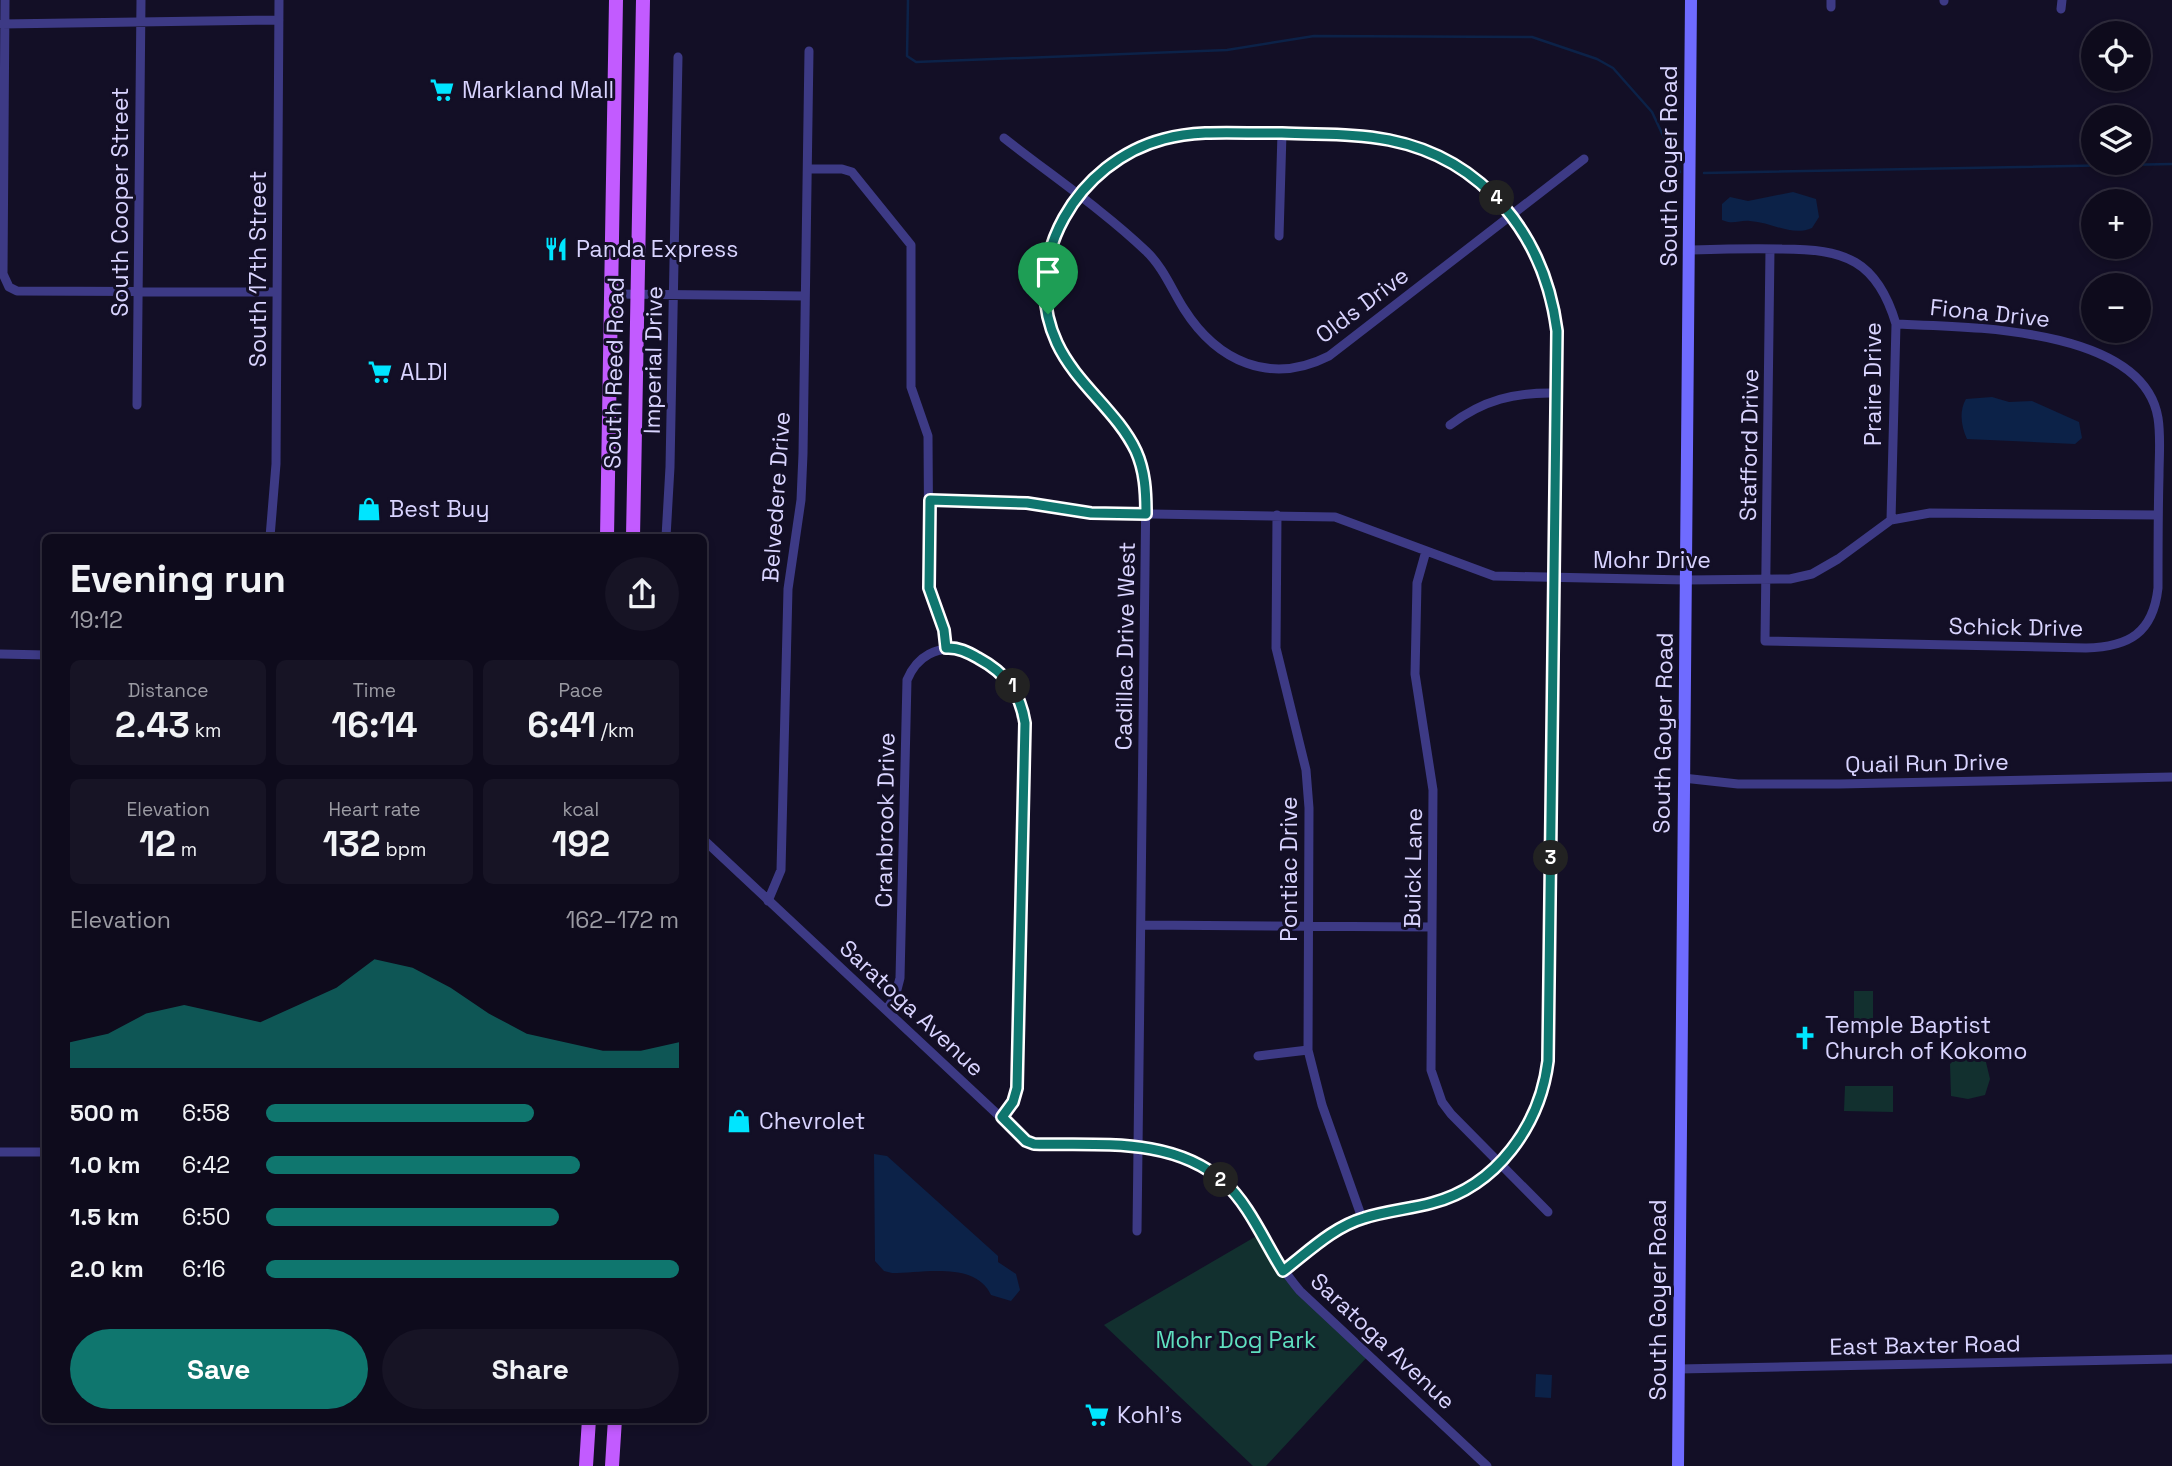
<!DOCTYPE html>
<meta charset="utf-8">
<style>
body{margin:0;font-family:"Space Grotesk",sans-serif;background:#171425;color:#f1f3f6;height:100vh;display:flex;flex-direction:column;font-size:26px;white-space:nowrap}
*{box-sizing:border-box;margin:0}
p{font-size:23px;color:#9b9ba3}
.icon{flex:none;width:38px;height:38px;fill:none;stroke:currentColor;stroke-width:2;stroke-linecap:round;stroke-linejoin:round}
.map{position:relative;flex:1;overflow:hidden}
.sheet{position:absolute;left:42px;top:534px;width:665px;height:889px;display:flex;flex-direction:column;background:#0e0b1c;border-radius:10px;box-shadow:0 4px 10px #0003,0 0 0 2px #2e2b3b}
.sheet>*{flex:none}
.tools{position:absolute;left:2081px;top:21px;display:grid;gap:14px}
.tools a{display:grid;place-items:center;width:70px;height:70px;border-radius:50%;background:#0e0b1c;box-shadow:0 4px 10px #0003,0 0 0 2px #2e2b3b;font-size:35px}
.pin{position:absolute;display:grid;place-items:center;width:60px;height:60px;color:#fff;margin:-72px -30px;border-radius:50% 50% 50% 0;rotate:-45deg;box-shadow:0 0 7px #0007}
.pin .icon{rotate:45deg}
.km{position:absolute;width:35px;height:35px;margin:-18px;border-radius:50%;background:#222;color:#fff;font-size:19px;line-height:35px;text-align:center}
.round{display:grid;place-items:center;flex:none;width:74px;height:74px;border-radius:37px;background:#171425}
.head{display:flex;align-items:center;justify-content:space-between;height:119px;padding:0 28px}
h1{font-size:38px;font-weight:600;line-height:52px}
.metrics{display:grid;grid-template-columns:repeat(3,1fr);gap:10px;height:119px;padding:7px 28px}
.metrics div{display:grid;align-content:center;border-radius:10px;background:#171425;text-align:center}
.metrics b{font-size:35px;font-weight:600}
.metrics small{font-size:19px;font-weight:400}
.metrics p{font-size:19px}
.chart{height:196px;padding:14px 28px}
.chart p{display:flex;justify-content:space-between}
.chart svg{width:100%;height:126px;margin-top:7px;fill:#0f766e;opacity:.7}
.primary-button{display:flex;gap:14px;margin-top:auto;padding:14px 28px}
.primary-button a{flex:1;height:80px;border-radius:42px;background:#0f766e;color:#fff;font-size:28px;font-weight:600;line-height:80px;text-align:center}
.primary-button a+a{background:#171425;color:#f1f3f6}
ul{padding:0 28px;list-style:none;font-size:23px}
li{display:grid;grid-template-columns:112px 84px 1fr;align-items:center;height:52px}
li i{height:18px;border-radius:9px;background:#0f766e}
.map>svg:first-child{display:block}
</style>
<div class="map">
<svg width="2172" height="1466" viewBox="0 0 2172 1466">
<rect width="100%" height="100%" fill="#130f26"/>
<path fill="#12302f" d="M 1854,991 L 1873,991 L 1873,1019 L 1854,1019 Z
M 1956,1058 L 1985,1058 L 1990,1079 L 1985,1095 L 1968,1099 L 1951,1096 L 1950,1064 Z
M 1845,1086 L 1893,1086 L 1893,1112 L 1844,1111 Z
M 1260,1234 L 1283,1271 L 1369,1355 L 1266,1466 L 1253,1466 L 1104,1325 Z"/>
<path fill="#0c2248" d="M 1793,192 L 1816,199 L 1819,217 L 1812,228 C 1792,237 1771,222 1750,221 C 1739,220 1733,225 1722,220 L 1722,204 L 1730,197 L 1748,201 Z
M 1992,397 L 2009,402 L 2032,401 L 2079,422 L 2082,438 L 2075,444 L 1967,439 C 1961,426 1959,411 1966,399 Z
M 874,1154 L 887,1156 L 998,1256 L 998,1262 L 1016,1274 L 1020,1290 L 1011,1301 L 991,1295 C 976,1261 923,1273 892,1273 L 884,1271 L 875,1261 Z
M 1536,1374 L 1552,1375 L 1551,1398 L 1535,1397 Z"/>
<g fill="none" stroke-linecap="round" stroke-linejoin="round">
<path stroke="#0c2248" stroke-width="2.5" d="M 908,0 L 907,56 L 916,62 L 1227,50 L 1314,36 L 1532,37 L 1597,59 L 1613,68 L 1652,112 L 1680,172
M 1704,173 L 2172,164"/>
<path stroke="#3d3a85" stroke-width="9" d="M 5,0 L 3,274 L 9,287 L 17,291 L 277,292
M 1831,0 L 1831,7
M 1944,1 L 1944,0
M 2061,9 L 2062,0
M 2,24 L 279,20
M 1004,138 C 1051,175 1103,210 1146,251 C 1163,267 1172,290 1184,309 C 1217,361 1270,386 1329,356 L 1584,159
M 808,169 L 842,169 L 852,172 L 911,245 L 911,387 L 928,436 L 929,588 L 944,630 L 946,647
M 1279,236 L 1282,133
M 1770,249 L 1765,641 L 2086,648 C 2129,647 2153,633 2158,588 C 2158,551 2158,514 2159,476 C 2159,457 2161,437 2158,418 C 2143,326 1965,327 1896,324
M 1690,250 C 1721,249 1751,248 1782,249 C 1845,249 1877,260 1896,324 L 1891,520
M 611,294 L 804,296
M 137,405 L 141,0
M 1450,425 C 1483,400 1515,392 1556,393
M 930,500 L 1027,503 L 1091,513 L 1335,517 L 1494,576 L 1686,580 L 1790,579 L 1812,574 L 1838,559 L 1891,520 L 1930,513 L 2158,515
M 1277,515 L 1276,648 L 1306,770 L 1309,808 L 1308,1050 L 1322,1105 L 1362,1218
M 270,537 L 276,464 L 279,0
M 666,537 L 670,467 L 678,57
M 1426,551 L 1417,583 L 1415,674 L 1433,790 L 1431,1070 L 1442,1102 L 1451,1114 L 1548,1212
M 0,654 L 46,655
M 1683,778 L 1738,784 L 1839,784 L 2172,777
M 704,840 L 1026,1141 L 1034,1144 C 1109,1146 1190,1134 1240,1203 C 1261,1232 1276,1263 1300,1291 L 1487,1466
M 768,901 L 781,870 L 788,589 L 801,500 L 803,454 L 809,51
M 1141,925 L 1432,927
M 886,1010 L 895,997 L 900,978 L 907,680 C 928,629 988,649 1013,686 C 1021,697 1023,710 1025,723 L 1017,1088 L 1013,1103 L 1002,1117
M 1258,1056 L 1308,1050
M 0,1152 L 46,1152
M 1137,1231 L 1146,484 C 1142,472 1140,459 1134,449 C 1103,394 1047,359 1046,290 C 1044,220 1100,150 1169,138 C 1209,131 1251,132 1291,134 C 1323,135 1355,135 1387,140 C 1484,156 1545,237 1557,331 L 1548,1061 C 1540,1125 1497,1186 1432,1203 C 1410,1209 1386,1211 1364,1218 C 1333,1227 1308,1252 1283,1271
M 1679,1369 L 2172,1359"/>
<path stroke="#6f6bff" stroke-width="12" d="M 1678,1466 L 1691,0"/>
<path stroke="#c25bff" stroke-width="14" d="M 607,537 L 616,0
M 633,537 L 643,0
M 586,1466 L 589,1419
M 612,1466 L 615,1419"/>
</g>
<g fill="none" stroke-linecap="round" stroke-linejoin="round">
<g stroke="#fff" stroke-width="14">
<path id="route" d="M 1282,133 C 1317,135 1354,133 1389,140 C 1485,159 1545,237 1557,331 L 1548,1061 C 1540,1125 1497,1186 1432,1203 C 1410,1209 1386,1211 1364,1218 C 1333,1227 1308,1252 1283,1271 C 1265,1243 1249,1204 1224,1182 C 1172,1136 1098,1146 1034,1144 L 1026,1141 L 1002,1117 L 1013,1102 L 1017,1088 L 1025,723 C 1020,692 1006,673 978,658 C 968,652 958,647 946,648 L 944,630 L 929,588 L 930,500 L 1027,503 L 1091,513 L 1146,514 C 1146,492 1145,471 1136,451 C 1117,411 1076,384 1057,343 C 1018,259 1079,161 1164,139 C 1201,129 1243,134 1282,133 Z"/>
</g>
<use href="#route" stroke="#0f766e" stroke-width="9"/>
</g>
<defs>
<g id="supermarket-bare" transform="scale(1.89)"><path d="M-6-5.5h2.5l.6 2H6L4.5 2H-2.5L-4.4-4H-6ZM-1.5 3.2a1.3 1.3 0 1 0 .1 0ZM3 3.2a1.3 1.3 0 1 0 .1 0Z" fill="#00e5ff" stroke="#130f26" stroke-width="2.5" paint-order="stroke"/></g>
<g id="restaurant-bare" transform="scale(1.89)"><path d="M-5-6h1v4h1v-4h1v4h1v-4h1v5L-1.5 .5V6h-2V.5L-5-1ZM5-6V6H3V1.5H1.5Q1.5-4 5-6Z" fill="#00e5ff" stroke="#130f26" stroke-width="2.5" paint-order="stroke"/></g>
<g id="shop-bare" transform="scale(1.89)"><path d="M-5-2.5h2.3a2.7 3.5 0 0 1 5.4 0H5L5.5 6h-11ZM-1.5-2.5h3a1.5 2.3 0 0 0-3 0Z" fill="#00e5ff" stroke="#130f26" stroke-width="2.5" paint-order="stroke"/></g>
<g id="church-bare" transform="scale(1.89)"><path d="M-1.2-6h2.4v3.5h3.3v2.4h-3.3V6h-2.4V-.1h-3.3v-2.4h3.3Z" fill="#00e5ff" stroke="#130f26" stroke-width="2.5" paint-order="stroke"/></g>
</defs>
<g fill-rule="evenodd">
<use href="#supermarket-bare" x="442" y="90"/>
<use href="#restaurant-bare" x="556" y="249"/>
<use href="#supermarket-bare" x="380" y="372"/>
<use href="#shop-bare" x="369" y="509"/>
<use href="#church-bare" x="1805" y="1038"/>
<use href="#shop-bare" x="739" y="1121"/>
<use href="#supermarket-bare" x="1097" y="1415"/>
</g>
<g text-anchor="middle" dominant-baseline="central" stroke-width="6" stroke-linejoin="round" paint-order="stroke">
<g font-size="23" fill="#d9d4ff" stroke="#130f26" text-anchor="start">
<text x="462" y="90">Markland Mall</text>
<text x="576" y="249">Panda Express</text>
<text x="400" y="372">ALDI</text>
<text x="389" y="509">Best Buy</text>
<text x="1825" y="1025">Temple Baptist<tspan x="1825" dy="26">Church of Kokomo</tspan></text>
<text x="759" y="1121">Chevrolet</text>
<text x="1117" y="1415">Kohl's</text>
</g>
<g font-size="23" fill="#d9d4ff" stroke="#130f26">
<text transform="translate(1669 166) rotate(-90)">South Goyer Road</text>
<text transform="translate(120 202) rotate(-90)">South Cooper Street</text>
<text transform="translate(258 269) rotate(-90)">South 17th Street</text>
<text transform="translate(1362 305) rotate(-37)">Olds Drive</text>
<text transform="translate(1990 313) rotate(6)">Fiona Drive</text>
<text transform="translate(653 360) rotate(-89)">Imperial Drive</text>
<text transform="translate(614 373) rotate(-89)">South Reed Road</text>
<text transform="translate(1873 384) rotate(-90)">Praire Drive</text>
<text transform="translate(1749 445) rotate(-89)">Stafford Drive</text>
<text transform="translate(776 497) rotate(-86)">Belvedere Drive</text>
<text x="1652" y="560">Mohr Drive</text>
<text transform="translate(2016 627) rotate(1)">Schick Drive</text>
<text transform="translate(1125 646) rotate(-89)">Cadillac Drive West</text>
<text transform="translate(1663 733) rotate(-89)">South Goyer Road</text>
<text transform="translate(1927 763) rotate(-1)">Quail Run Drive</text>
<text transform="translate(885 820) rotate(-89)">Cranbrook Drive</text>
<text transform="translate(1413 868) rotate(-89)">Buick Lane</text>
<text transform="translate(1289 869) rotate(-90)">Pontiac Drive</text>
<text transform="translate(912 1008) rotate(43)">Saratoga Avenue</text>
<text transform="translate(1658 1300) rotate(-90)">South Goyer Road</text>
<text transform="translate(1383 1341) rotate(43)">Saratoga Avenue</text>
<text transform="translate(1925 1345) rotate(-1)">East Baxter Road</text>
</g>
<g font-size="23" fill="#5fe0c0" stroke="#130f26">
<text x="1236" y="1340">Mohr Dog Park</text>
</g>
</g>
</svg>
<div class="tools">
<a><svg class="icon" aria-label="locate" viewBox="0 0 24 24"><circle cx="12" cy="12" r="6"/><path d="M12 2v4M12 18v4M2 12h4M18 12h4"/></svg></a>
<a><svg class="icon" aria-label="layers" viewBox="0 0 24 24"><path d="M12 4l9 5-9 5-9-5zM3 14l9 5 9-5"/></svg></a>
<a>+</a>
<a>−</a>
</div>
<div class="pin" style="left:1048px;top:314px;background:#1e9e55"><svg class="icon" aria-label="arrive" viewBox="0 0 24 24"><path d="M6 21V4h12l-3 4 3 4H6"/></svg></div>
<b class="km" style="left:1013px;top:686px">1</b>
<b class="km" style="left:1221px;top:1180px">2</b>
<b class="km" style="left:1551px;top:858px">3</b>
<b class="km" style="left:1497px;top:198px">4</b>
<section class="sheet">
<div class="head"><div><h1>Evening run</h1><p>19:12</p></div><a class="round"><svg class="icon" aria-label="share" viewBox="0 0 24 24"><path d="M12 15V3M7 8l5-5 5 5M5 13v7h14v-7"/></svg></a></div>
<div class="metrics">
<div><p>Distance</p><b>2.43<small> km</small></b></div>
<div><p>Time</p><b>16:14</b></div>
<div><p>Pace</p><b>6:41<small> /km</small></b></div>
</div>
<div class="metrics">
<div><p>Elevation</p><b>12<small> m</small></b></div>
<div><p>Heart rate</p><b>132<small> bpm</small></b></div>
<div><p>kcal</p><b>192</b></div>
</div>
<div class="chart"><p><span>Elevation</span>162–172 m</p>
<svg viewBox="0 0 160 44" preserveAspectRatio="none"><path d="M0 44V35L10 32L20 25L30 22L40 25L50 28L60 22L70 16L80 6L90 9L100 16L110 25L120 32L130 35L140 38L150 38L160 35V44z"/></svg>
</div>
<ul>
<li><b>500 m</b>6:58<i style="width:65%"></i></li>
<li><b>1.0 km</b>6:42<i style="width:76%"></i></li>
<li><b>1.5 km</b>6:50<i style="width:71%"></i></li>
<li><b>2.0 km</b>6:16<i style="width:100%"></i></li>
</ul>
<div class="primary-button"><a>Save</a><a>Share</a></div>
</section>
</div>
